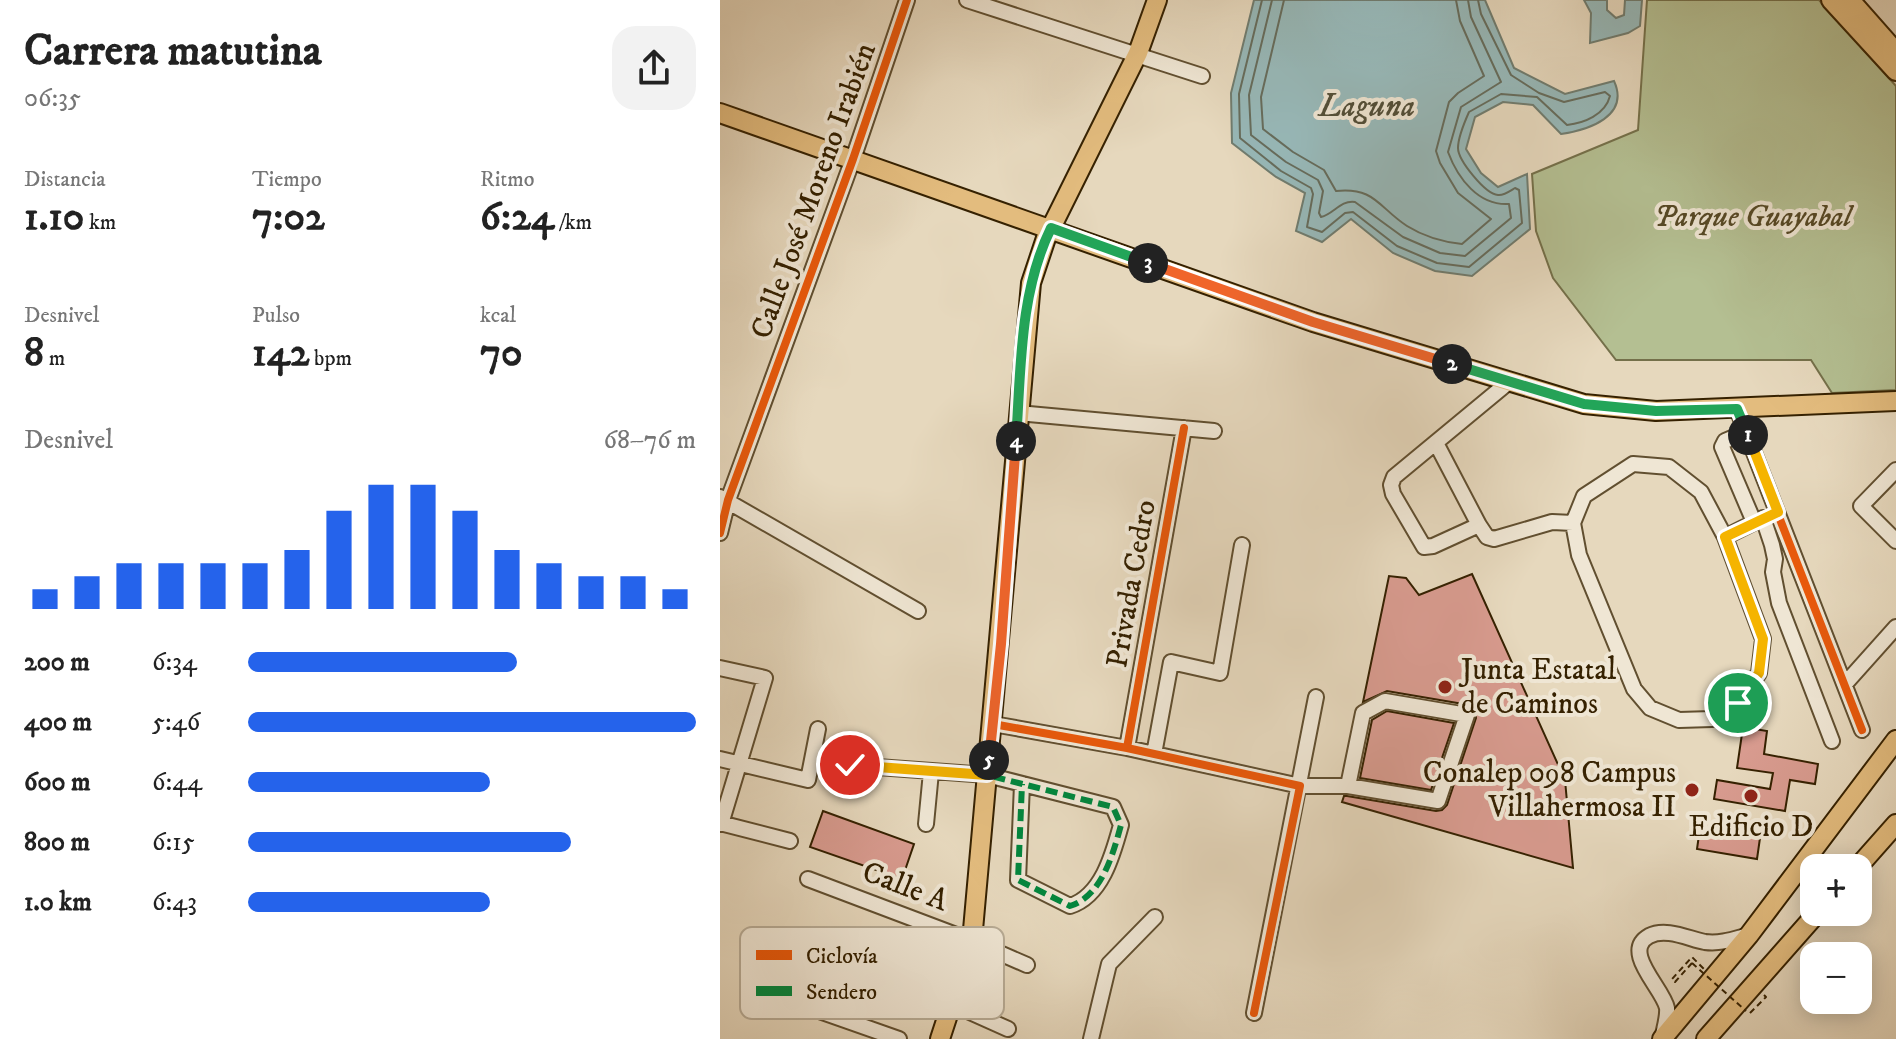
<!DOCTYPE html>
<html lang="es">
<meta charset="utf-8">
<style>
body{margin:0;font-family:"IM FELL DW Pica",serif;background:#f2f2f2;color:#222;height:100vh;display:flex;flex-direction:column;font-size:30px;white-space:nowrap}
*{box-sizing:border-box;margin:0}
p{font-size:26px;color:#767676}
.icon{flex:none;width:44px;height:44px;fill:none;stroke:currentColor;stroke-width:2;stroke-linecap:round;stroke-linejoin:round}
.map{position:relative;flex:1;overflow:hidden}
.drawer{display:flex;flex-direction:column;background:#fff;width:720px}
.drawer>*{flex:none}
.fabs{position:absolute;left:1080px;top:854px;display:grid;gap:16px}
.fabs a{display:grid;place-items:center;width:72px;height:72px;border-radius:16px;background:#fff;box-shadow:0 4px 20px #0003;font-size:40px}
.pin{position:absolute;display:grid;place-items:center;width:68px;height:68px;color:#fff;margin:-34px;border:4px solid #fff;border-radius:50%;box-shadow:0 2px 8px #0007}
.km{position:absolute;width:40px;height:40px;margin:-20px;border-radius:50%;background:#222;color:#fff;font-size:22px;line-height:40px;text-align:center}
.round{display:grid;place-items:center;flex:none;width:84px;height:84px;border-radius:24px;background:#f2f2f2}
.overview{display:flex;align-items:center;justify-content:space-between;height:136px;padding:0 24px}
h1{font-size:44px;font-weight:800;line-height:60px}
.figures{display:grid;grid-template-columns:repeat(3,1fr);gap:12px;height:136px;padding:8px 24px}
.figures div{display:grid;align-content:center}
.figures b{font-size:40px;font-weight:800}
.figures small{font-size:22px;font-weight:400}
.figures p{font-size:22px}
.chart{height:224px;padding:16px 24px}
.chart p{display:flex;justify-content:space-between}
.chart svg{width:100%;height:144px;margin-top:8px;stroke:#2563eb;stroke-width:6}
ul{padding:0 24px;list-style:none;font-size:26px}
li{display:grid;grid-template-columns:128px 96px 1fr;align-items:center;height:60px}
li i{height:20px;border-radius:10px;background:#2563eb}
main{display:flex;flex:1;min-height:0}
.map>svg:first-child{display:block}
</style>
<main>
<section class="drawer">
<div class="overview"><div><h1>Carrera matutina</h1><p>06:35</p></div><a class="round"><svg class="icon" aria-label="share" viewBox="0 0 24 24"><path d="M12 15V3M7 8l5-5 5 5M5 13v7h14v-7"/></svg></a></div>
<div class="figures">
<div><p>Distancia</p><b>1.10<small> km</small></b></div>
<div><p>Tiempo</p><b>7:02</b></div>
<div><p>Ritmo</p><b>6:24<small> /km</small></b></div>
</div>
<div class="figures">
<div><p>Desnivel</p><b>8<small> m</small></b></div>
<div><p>Pulso</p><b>142<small> bpm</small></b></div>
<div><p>kcal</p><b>70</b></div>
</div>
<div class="chart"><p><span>Desnivel</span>68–76 m</p>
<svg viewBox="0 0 160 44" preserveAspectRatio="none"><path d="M5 44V38M15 44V34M25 44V30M35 44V30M45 44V30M55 44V30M65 44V26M75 44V14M85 44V6M95 44V6M105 44V14M115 44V26M125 44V30M135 44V34M145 44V34M155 44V38"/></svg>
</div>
<ul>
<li><b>200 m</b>6:34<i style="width:60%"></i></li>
<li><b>400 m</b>5:46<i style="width:100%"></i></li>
<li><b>600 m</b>6:44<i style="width:54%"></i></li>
<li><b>800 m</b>6:15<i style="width:72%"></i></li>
<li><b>1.0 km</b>6:43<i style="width:54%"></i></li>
</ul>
</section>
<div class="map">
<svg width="1176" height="1039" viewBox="0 0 1176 1039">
<rect width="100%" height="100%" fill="#e6d8bd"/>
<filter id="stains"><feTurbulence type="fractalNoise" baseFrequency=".0025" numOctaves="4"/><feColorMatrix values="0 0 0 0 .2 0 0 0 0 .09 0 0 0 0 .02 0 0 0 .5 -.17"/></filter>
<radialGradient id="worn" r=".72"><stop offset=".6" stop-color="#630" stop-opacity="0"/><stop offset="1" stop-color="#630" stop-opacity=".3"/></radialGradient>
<path fill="#b4bf92" stroke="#74704a" stroke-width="2" d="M 927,0 L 1099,0 L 1176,86 L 1176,390 L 1112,393 L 1091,360 L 896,360 L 833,278 L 816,231 L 812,174 L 918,130 Z"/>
<path fill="#97b8b8" stroke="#707c6f" stroke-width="2" d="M 534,0 L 765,0 L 794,68 L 845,94 L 894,81 C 910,116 869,130 841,134 L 813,105 L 783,102 L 755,117 L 746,149 L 761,173 L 778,187 L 807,174 L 810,229 L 752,276 L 715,271 L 673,253 L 631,219 L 602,242 L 576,231 L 585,193 L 556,177 L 512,143 L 511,93 Z
M 864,0 L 887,0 L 887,10 L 896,18 L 904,15 L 905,0 L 922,0 L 920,26 L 908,33 L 870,43 L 871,13 Z"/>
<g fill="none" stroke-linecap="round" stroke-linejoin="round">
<path stroke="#666c5c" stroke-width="2" d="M 542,0 L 519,94 L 520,138 L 561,171 L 591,188 L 593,194 L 587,227 L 602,232 L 625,213 L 633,212 L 677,246 L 717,263 L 749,267 L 802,223 L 799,190 L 795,188 C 790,191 783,196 778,195 C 765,194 738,160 738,148 C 738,138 745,121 749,112 L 781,94 L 817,97 L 847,125 C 864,123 885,115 890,96 L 885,92 L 844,102 L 819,93 L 791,75 L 761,14 L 758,0
M 552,0 L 529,95 L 531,135 L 566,162 L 598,180 L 603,191 L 599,213 L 601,217 C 614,214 620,200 635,202 L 683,237 L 720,253 L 745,256 L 791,218 L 789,204 C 759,206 738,179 728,152 L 741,107 L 781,82 L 751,17 L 748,0
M 564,0 L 541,97 L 543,129 L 573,152 L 604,170 L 616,191 C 655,187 658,207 687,226 C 703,236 723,242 742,244 L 771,219 L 738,193 L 720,163 L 716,151 L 729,102 L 738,93 L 764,76 L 740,21 L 736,0"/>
</g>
<path fill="#d89b8f" stroke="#352101" stroke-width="2" d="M 752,574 L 845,780 L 853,868 L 622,802 L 624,796 L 627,796 L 716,811 L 722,810 L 727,805 L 756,718 L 754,708 L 749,705 L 667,691 L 643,702 L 669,576 L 686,578 L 699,595 Z
M 667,711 L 734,723 L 711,790 L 640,778 L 652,720 Z
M 1023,727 L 1047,731 L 1044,754 L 1098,764 L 1095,784 L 1070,780 L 1065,811 L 994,799 L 997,780 L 1050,789 L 1053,773 L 1017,768 Z
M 103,811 L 194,844 L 182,879 L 90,847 Z
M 980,828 L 1040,838 L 1037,859 L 977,849 Z"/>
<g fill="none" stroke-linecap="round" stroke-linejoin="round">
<g stroke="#614f30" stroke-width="18">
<path id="minor" d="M 247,0 L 482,76
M 1017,409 L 1142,730
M 298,413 L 494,431
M 1026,432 L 1005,441 L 1002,447 L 1034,522
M 716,443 L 759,525 L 713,546 L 704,547 L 673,494 L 671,485 L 674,477 L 790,381
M 913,464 L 949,467 L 981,492 L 1005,537 L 1043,639 L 1039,673 L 1018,703 L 992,719 L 959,720 L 930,708 L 914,689 L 859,555 L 853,523 L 864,496 Z
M 1176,470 L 1141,506 L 1176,541
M 0,497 L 198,611
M 1043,518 L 1052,545 L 1055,559 L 1053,572 L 1059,603 L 1112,741
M 759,525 L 767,537 L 774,539 L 832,522 L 853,523
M 0,533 L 8,500 L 133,159 L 187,0
M 1005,537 L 1041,519
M 0,668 L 45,678 L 1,824
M 1125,684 L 1176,627
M 273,724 L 407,748 L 580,786 L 628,786 L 718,801 L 747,715 L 665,701 L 643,713 L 628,786
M 407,748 L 464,428
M 434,754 L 451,662 L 500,673 L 522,545
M 0,759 L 88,780 L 98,729
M 130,765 L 267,775 L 393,807 L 401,825 C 393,854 382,896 350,906 L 298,880 L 302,784
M 0,823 L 70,841
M 206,824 L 211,772
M 88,879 L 252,941 L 307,965
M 66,937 L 236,995
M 48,993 L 179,1039
M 232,1004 L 288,1029
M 534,1013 L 596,697
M 371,1039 L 389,964 L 435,917
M 942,1039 C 944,1029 948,1017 947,1008 C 943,988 901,952 929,936 C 946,927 969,939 985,942 C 1001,944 1014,939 1029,935"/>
</g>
<g stroke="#352101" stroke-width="22">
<path id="major" d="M 1111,0 L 1176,71
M 1130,0 L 1176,52
M 0,113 L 593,322 L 864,404 L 936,411 L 1176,401
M 1137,868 L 1176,824
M 220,1039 L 252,941 L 311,283 L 326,238 L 418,53 L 437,0
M 942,1039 L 1029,935 L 1176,740
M 986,1039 L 1098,912"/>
</g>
<path stroke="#352101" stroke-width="2" stroke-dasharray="6 4" stroke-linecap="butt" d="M 972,963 L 955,982 L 952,979 L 972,957 L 984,969
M 1030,1013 L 1046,997 L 1044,995"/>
<use href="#minor" stroke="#efe6d4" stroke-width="14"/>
<use href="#major" stroke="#e3bc7e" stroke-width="18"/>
<path stroke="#352101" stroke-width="2" stroke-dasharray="6 4" stroke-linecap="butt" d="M 972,963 L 1026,1011"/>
<path stroke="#00873e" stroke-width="6" stroke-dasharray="12 6" stroke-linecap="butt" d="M 130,765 L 267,775 L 393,807 L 401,825 C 393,854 382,896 350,906 L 298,880 L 302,784"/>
<g stroke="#efe6d4" stroke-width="13">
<path id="cycleway" d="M 1017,409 L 1142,730
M 0,533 L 8,500 L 133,159 L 187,0
M 273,724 L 407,748 L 580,786 L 534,1013
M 407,748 L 464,428"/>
</g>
<use href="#cycleway" stroke="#e8590c" stroke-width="8"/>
</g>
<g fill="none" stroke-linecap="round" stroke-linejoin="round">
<g stroke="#fff" stroke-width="16">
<path id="split-1" d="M 1018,703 L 1039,673 L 1043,639 L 1005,537 L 1058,512 L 1028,435"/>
</g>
<g stroke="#fff" stroke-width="16">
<path id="split-2" d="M 732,364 L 864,404 L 936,411 L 1017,409 L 1028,435"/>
</g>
<g stroke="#fff" stroke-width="16">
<path id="split-3" d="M 428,263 L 593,322 L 732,364"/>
</g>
<g stroke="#fff" stroke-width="16">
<path id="split-4" d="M 296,441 C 301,371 299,293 331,228 L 428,263"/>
</g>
<g stroke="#fff" stroke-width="16">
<path id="split-5" d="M 269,760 L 281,644 L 296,441"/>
</g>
<g stroke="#fff" stroke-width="16">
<path id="split-6" d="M 130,765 L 267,775 L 269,760"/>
</g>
<use href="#split-1" stroke="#f5b400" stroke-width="10"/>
<use href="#split-2" stroke="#22a559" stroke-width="10"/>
<use href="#split-3" stroke="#f0652b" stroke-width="10"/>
<use href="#split-4" stroke="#22a559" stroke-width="10"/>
<use href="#split-5" stroke="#f0652b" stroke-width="10"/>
<use href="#split-6" stroke="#f5b400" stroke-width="10"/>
</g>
<g fill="#8f2418" stroke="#efe6d4" stroke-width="3">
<circle cx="725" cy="687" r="8"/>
<circle cx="972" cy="790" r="8"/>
<circle cx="1031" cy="796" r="8"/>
</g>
<g text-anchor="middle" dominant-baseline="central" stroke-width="8" stroke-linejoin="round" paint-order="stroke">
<g font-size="30" fill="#352101" stroke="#efe6d4">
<text transform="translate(94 191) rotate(-70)">Calle José Moreno Irabién</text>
<text transform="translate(412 584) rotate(-80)">Privada Cedro</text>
<text transform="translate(185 887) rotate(21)">Calle A</text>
</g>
<g font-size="30" font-style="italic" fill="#554825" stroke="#efe6d4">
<text x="1033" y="217">Parque Guayabal</text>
</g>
<g font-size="30" fill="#352101" stroke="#efe6d4" text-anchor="start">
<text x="741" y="670">Junta Estatal<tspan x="741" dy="34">de Caminos</tspan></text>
<text x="956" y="773" text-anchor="end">Conalep 098 Campus<tspan x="956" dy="34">Villahermosa II</tspan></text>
<text x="1031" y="827" text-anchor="middle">Edificio D</text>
</g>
<g font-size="32" font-style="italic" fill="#524e38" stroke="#efe6d4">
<text x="647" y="107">Laguna</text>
</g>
</g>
<rect x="20" y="927" width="264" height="92" rx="12" fill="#efe6d4" stroke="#b7ab95" stroke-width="2"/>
<rect x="36" y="950" width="36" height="10" fill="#e8590c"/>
<rect x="36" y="986" width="36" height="10" fill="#00873e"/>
<g font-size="22" fill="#352101">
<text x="86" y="963">Ciclovía</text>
<text x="86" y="999">Sendero</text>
</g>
<rect width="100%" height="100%" filter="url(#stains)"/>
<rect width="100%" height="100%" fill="url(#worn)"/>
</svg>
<div class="fabs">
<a>+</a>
<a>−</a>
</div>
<div class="pin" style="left:1018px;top:703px;background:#1e9e55"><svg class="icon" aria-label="arrive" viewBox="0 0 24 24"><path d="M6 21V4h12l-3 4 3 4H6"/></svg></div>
<div class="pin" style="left:130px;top:765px;background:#d93025"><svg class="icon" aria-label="check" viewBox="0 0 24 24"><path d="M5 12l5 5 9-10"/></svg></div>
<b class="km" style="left:1028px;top:435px">1</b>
<b class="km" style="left:732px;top:364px">2</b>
<b class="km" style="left:428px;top:263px">3</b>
<b class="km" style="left:296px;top:441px">4</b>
<b class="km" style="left:269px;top:760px">5</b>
</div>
</main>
